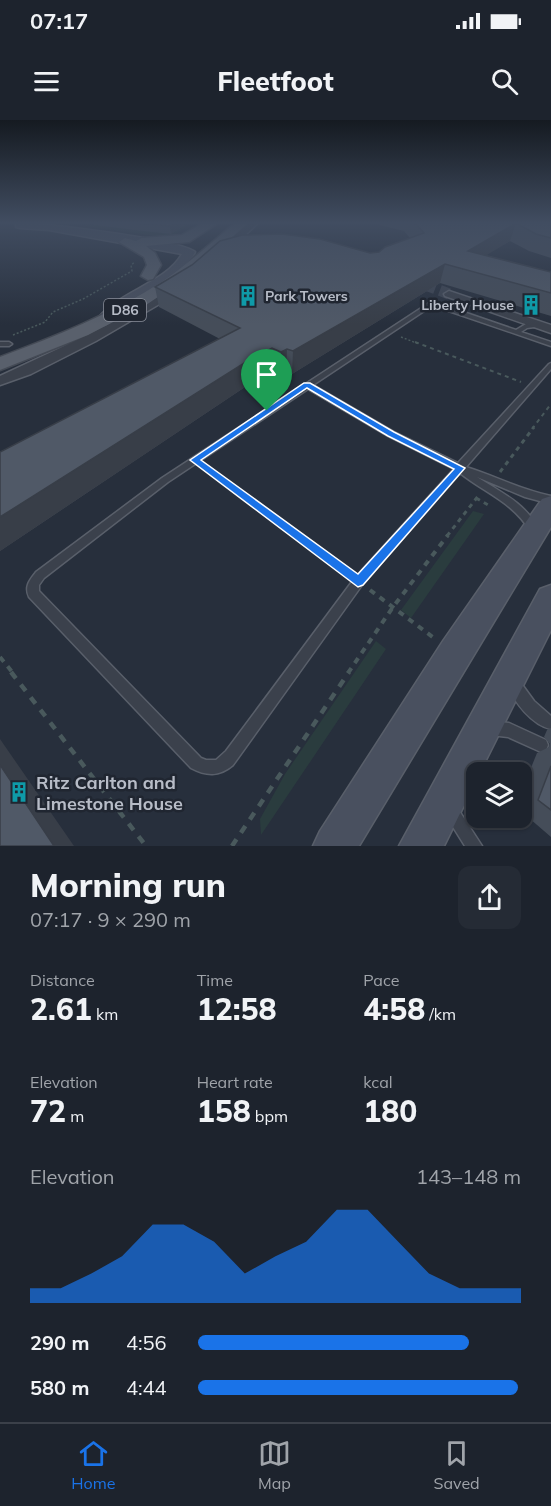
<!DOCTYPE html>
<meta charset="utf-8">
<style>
body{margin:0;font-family:Mulish,sans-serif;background:#252b35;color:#f1f3f6;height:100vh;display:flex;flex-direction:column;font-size:22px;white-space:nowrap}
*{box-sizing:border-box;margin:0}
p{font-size:20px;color:#a0a4aa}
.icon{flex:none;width:33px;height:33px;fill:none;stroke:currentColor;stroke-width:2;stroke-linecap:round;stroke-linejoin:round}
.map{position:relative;height:726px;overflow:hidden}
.sheet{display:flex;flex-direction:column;background:#1d232d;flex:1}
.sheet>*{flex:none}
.buttons{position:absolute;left:466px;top:642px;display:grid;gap:12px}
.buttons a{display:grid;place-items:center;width:66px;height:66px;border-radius:12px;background:#1d232d;box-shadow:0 2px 4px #0004,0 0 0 2px #3b4049;font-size:30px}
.pin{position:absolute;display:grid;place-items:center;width:51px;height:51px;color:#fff;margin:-62px -26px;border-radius:50% 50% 50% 0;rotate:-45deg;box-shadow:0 0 6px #0007}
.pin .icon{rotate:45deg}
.round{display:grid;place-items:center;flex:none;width:63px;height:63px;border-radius:12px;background:#252b35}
.summary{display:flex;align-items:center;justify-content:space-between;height:102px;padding:0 30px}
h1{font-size:33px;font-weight:800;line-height:45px}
.metrics{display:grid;grid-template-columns:repeat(3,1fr);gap:9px;height:102px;padding:6px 30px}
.metrics div{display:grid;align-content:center}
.metrics b{font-size:30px;font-weight:800}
.metrics small{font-size:16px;font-weight:400}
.metrics p{font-size:16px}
.chart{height:168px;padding:12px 30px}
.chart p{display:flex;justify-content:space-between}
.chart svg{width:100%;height:108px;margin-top:6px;fill:#1a73e8;opacity:.7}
ul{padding:0 30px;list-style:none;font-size:20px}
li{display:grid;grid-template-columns:96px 72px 1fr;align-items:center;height:45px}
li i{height:15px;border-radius:8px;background:#1a73e8}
.status{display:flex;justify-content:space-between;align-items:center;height:42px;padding:0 30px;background:#1d232d;direction:ltr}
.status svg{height:16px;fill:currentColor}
header{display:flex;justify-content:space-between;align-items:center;height:78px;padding:0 30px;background:#1d232d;font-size:27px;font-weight:800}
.tab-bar{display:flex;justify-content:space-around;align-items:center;height:84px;border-top:2px solid #3b4049;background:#1d232d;font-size:16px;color:#a0a4aa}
.tab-bar a{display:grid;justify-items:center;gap:3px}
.tab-bar .active{color:#1a73e8}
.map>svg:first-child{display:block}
</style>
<div class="status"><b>07:17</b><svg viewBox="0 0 49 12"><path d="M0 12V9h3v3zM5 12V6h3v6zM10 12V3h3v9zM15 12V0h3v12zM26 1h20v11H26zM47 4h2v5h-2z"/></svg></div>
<header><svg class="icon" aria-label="menu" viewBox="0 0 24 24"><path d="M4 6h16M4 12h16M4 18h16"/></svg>Fleetfoot<svg class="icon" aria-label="search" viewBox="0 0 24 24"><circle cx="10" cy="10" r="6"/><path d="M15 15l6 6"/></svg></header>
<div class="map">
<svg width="551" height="726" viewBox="0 0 551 726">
<rect width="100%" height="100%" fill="#272f3c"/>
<path fill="#2a3c3e" d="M 65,103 L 191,103 L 170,118 Z
M 473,391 L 484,394 L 411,498 L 401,490 Z
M 376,521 L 386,529 L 261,715 L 260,699 L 285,654 Z"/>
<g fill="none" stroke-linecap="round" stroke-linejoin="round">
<path stroke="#3d4451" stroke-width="11" stroke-dasharray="11 5" stroke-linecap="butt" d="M 410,159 L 449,174"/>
<g stroke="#595f6a" stroke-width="3">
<path id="lane" d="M 429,183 L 443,185 L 516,210 L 526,204 L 542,204 L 542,206 L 527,208 L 521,212 L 551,222 L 551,226 L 440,188 L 430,187 L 313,265 L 394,312 L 458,343 L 549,244 L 551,243 L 551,249 L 466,347 C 495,356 521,370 551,376 L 551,384 L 525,377 L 477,357 C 500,372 524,382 538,408 L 536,411 L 533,412 L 530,411 C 513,382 485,373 460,353 L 362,465 L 233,645 C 219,657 206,656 191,648 L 29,477 C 24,466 30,460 36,452 L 162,358 ZM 308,269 L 388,316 L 454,349 L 354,459 L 226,631 L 216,640 L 206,640 L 201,638 L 39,471 L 39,465 L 44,458 L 168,362 Z
M 0,222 L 9,222 L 12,224 L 9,226 L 0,226 Z
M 513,558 L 518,559 L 534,581 L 551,596 L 551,609 C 532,605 514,582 507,564 L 508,559 Z
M 490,601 L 509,603 L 546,620 L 548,625 L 546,630 L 541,632 L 508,617 L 490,615 L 485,613 L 483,608 L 485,603 Z
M 451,683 L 456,686 L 482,726 L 465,726 L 443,691 L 446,686 Z"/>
</g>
<g stroke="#595f6a" stroke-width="3">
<path id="street" d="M 249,103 L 258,103 L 226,133 L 220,133 L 220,129 Z
M 176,167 L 180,168 L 180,172 L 96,221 L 31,254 L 0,265 L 0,256 L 88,215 Z
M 449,171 L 551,205 L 551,213 L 445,176 L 444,174 Z"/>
</g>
<g stroke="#595f6a" stroke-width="3">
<path id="secondary" d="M 16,103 C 42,103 180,119 195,132 C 181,159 152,169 129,186 C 120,192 113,204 103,207 L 95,202 C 117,171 165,164 182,134 L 49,110 L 20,108 L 16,107 Z
M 551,376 L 551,407 L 359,726 L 313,726 L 320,711 L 443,521 L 542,379 Z
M 551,465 L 551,510 L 480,652 L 477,652 L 477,659 L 444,726 L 399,726 L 540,469 Z"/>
</g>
<g stroke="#444a55" stroke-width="3">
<path id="primary" d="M 203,103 L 218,103 L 189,122 L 146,126 L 155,133 L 161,145 L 153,159 L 148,160 L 141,156 L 147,145 L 144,137 L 119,122 L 125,118 L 136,121 L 142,118 L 182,115 Z
M 235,103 L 248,103 L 186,158 L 146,185 L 88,215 L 0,250 L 0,237 C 56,216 112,194 163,161 C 188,144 211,123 235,103 Z"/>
</g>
<path stroke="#49595c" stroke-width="1.5" stroke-dasharray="2 2" stroke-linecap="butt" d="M 13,215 L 45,202 L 53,192 L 83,179 L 132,151 L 131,145 L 135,142
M 401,217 L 419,224"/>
<path stroke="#49595c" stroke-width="2" stroke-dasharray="4 4" stroke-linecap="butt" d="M 415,222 L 521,262
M 532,309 L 551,284"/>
<path stroke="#49595c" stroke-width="3" stroke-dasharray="4.5 4.5" stroke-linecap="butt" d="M 204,347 L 298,416
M 500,352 L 534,307
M 476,378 L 490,386
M 447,416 L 479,375"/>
<path stroke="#49595c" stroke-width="4" stroke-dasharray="6 6" stroke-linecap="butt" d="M 296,415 L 348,454
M 370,470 L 434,518
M 0,537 L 13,553
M 348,553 L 393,487 L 448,415"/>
<path stroke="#49595c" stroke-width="4.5" stroke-dasharray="8 8" stroke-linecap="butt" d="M 11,552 L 146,726
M 232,726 L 349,552"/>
<use href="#lane" fill="#3b414c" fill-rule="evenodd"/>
<use href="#street" fill="#3b414c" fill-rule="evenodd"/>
<use href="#secondary" fill="#49505f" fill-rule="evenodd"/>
<use href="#primary" fill="#59606c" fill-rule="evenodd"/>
</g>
<path fill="#454d59" d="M 79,103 L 144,104 L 188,103 L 171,114 L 135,110 Z
M 372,103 L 551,103 L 551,138 L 529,131 L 510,121 L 485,135 L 551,152 L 551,196 L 440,163 L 292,254 L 286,251 L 280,254 L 273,250 L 248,265 L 0,431 L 0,332 L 220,219 L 159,187 L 155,167 L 370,133 L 379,132 L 410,118 L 404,111 Z
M 551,608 L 551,717 L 522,692 L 522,670 L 537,633 L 549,627 L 550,624 L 544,617 L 547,610 Z"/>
<path fill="#383e48" d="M 175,103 L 188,103 L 171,114 L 170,106 Z
M 516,103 L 510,121 L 462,150 L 468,131 Z
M 445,144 L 440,163 L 292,254 L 293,231 Z
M 272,228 L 273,250 L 248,265 L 0,431 L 0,397 L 246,242 Z
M 287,229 L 286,251 L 280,254 L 281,232 Z
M 0,619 L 74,726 L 54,726 L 0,645 Z"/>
<path fill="#505967" stroke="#383e48" stroke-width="1.5" d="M 137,103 L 144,104 L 175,103 L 170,106 Z
M 415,103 L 551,103 L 551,118 L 536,114 L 516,103 L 468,131 L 551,152 L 551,173 L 445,144 L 293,231 L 287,229 L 281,232 L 272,228 L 246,242 L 0,397 L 0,332 L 240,208 L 155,167 L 192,145 L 220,121 L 242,115 L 282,114 L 320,119 L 370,133 L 379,132 L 385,127 L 424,113 Z
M 0,645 L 54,726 L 0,726 Z
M 551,646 L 551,690 L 538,680 Z"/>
<linearGradient id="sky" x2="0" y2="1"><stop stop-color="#151a21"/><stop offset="0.5" stop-color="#414d61"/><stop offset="1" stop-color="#414d61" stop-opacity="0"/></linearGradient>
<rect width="551" height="205" fill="url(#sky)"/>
<path fill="#1a73e8" stroke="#fff" stroke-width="1.5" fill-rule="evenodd" d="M 304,263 L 310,263 L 394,312 L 465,348 L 363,465 L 358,467 L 190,340 ZM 307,268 L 388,316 L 454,349 L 358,454 L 201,340 Z"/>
<defs>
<g id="building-bare" transform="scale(1.62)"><path d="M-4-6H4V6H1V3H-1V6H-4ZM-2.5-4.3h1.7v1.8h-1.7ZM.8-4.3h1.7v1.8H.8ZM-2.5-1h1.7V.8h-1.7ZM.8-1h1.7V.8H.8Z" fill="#0f9aa8" stroke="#202631" stroke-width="2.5" paint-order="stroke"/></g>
</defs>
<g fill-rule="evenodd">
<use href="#building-bare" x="248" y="176"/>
<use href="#building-bare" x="531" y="185"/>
<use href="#building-bare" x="19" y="672"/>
</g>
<g text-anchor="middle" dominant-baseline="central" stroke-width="5" stroke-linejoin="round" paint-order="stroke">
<g font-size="14" font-weight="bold" fill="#b7bcc7" stroke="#202631" text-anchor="start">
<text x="265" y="176">Park Towers</text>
<text x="514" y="185" text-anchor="end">Liberty House</text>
</g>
<rect fill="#202631" stroke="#8a8f9a" stroke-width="1.5" x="104" y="179" width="42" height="22" rx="4.5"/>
<g font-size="14" font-weight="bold" fill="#b7bcc7">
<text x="125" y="190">D86</text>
</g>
<g font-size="18" font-weight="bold" fill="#b7bcc7" stroke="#202631" text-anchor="start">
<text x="36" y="662">Ritz Carlton and<tspan x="36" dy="21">Limestone House</tspan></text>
</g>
</g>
</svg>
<div class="buttons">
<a><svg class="icon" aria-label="layers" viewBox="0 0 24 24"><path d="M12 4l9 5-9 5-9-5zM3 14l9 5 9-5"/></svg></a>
</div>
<div class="pin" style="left:267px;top:291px;background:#1e9e55"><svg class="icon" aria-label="arrive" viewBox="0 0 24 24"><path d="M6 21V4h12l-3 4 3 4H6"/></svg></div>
</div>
<section class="sheet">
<div class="summary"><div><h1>Morning run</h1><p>07:17 · 9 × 290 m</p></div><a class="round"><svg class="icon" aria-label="share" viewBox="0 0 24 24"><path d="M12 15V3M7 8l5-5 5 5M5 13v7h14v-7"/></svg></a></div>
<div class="metrics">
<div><p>Distance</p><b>2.61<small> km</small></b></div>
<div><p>Time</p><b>12:58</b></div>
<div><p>Pace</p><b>4:58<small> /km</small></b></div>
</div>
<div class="metrics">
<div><p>Elevation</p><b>72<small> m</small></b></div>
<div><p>Heart rate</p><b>158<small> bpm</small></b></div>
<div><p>kcal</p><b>180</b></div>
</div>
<div class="chart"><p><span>Elevation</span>143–148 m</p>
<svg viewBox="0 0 160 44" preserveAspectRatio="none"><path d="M0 44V38L10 38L20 32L30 25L40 12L50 12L60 19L70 32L80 25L90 19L100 6L110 6L120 19L130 32L140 38L150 38L160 38V44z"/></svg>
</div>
<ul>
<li><b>290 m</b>4:56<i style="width:84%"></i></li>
<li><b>580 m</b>4:44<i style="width:99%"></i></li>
</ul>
</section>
<nav class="tab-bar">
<a class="active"><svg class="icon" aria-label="home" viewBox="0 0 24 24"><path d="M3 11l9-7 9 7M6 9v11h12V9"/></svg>Home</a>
<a><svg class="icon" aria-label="map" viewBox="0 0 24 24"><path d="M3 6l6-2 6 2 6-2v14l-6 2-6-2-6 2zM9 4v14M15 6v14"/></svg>Map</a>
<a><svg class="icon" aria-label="saved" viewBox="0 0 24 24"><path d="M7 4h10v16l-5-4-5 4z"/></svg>Saved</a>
</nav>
